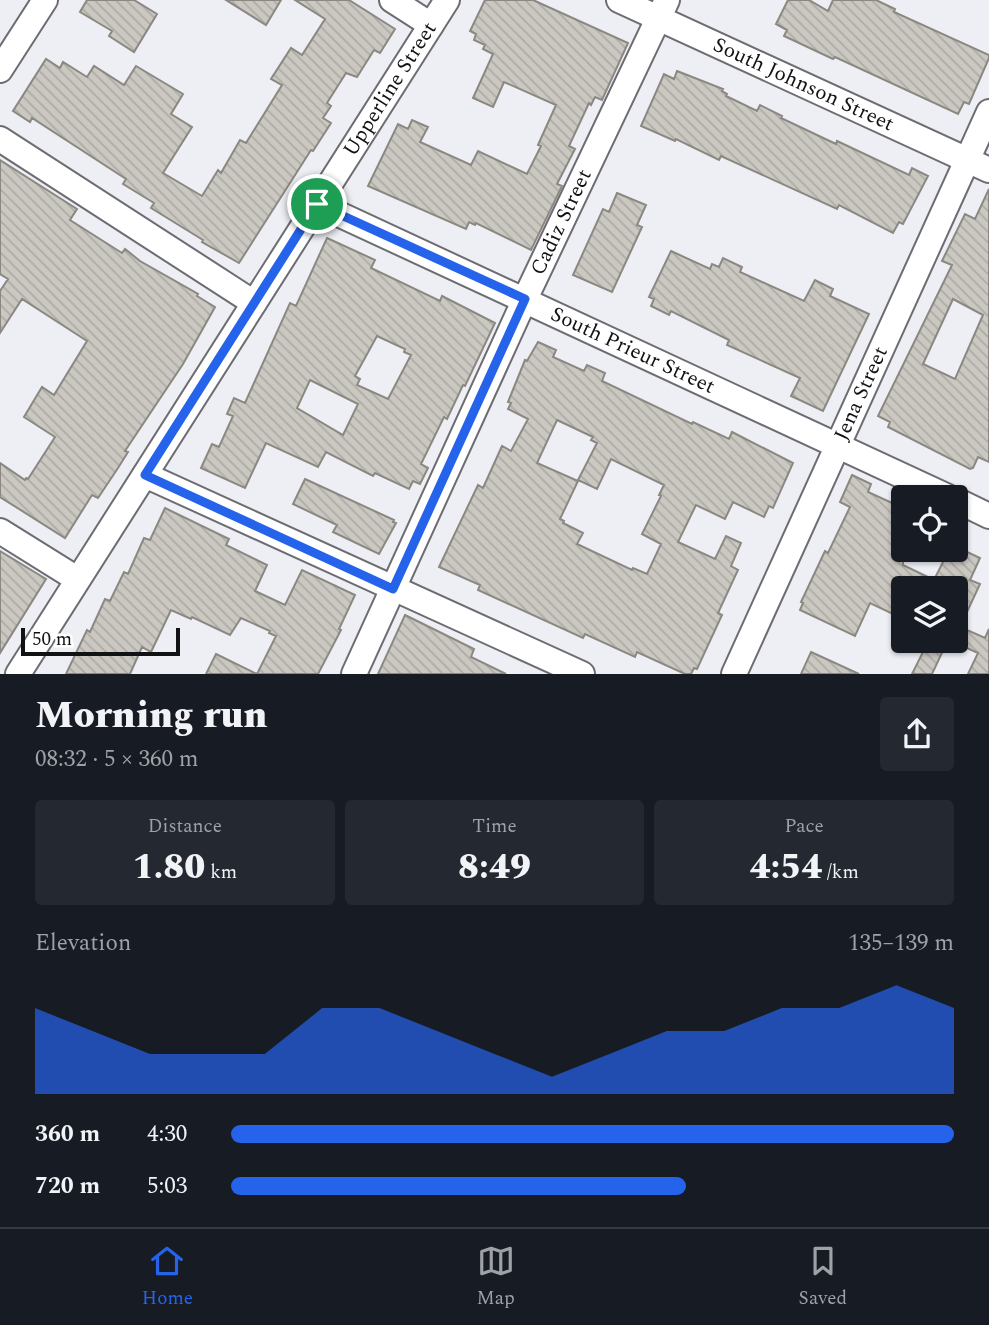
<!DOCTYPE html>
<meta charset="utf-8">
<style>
body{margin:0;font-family:Spectral,serif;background:#242831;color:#f1f3f6;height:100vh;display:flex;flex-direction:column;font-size:26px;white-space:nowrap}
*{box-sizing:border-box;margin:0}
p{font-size:23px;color:#9ea1a6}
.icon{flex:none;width:38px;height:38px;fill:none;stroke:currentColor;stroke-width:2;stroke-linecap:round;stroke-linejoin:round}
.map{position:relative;height:674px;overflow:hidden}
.side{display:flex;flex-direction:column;background:#171b24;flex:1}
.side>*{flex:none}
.tools{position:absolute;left:891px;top:485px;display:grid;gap:14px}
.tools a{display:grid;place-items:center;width:77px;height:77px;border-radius:7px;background:#171b24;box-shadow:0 2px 5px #0004;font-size:35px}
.scale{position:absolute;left:21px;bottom:18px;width:159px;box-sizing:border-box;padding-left:7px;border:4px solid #111214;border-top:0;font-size:19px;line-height:24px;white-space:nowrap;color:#111214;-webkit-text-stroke:5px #fff;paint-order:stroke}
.pin{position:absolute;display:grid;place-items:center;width:60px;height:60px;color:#fff;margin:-30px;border:4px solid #fff;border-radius:50%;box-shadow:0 2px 7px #0007}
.round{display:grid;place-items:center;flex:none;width:74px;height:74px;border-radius:7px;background:#242831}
.head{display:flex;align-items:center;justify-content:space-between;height:119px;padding:0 35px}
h1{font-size:38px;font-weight:800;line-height:52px}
.figures{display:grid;grid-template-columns:repeat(3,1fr);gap:10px;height:119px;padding:7px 35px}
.figures div{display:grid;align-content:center;border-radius:7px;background:#242831;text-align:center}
.figures b{font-size:35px;font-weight:800}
.figures small{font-size:19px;font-weight:400}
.figures p{font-size:19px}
.chart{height:196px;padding:14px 35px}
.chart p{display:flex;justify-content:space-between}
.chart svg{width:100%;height:126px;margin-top:7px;fill:#2563eb;opacity:.7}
ul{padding:0 35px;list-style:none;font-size:23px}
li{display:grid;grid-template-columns:112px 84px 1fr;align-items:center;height:52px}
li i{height:18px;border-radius:9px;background:#2563eb}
.tab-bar{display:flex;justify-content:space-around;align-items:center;height:98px;border-top:2px solid #363941;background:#171b24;font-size:19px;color:#9ea1a6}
.tab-bar a{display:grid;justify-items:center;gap:4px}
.tab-bar .active{color:#2563eb}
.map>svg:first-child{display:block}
</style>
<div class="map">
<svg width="989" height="674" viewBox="0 0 989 674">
<defs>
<pattern id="building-back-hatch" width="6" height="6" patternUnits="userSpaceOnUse" patternTransform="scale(1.75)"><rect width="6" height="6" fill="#cbc8c2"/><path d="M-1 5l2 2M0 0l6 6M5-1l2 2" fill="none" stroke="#adaba6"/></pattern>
</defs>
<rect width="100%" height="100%" fill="#eeeff5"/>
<path fill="url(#building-back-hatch)" stroke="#8b8882" stroke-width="2" fill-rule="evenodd" d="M 87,0 L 134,0 L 157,14 L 134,52 L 109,36 L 112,31 L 80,12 Z
M 226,0 L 281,0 L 266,25 Z
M 295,0 L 349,0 L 395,29 L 380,53 L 374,50 L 357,77 L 346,73 L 327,103 L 331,106 L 323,118 L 331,123 L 313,151 L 311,150 L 239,263 L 202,242 L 203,240 L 151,208 L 154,203 L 123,184 L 126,179 L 32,118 L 30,122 L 13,111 L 46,59 L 60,68 L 63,62 L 87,77 L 94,66 L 124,85 L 136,66 L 183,94 L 171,114 L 192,127 L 163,173 L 202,196 L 218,170 L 221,173 L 240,140 L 246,143 L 282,85 L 271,79 L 291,48 L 302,55 L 325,19 Z
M 485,0 L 533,0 L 628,43 L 602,100 L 595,97 L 591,105 L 589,103 L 569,146 L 575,149 L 557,184 L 562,186 L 531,250 L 476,223 L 475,225 L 469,222 L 466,229 L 368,186 L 398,124 L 408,129 L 412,120 L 428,127 L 420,142 L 471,165 L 478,151 L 527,174 L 541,146 L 538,145 L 556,105 L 504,82 L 493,107 L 473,98 L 493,54 L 483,49 L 485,45 L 474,40 L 476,34 L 470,31 Z
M 788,0 L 809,0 L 828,11 L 833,0 L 876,0 L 895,9 L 894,12 L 989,55 L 989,58 L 969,104 L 964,102 L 958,114 L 835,57 L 833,59 L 784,36 L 787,30 L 776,24 Z
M 677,71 L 723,89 L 722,91 L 727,94 L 726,96 L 757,111 L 760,105 L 782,116 L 781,118 L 836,144 L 837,141 L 909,175 L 912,168 L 928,176 L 903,224 L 899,222 L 893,233 L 839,205 L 837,209 L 721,156 L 719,160 L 676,139 L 675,141 L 641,126 L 664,74 L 674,79 Z
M 0,160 L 77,209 L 70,220 L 122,253 L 125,249 L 140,261 L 198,294 L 197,296 L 215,307 L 183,364 L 125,451 L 128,452 L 118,468 L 98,498 L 92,495 L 65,538 L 0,497 L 0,463 L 25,480 L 26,478 L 28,479 L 55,437 L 24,417 L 42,387 L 54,395 L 87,341 L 22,299 L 0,333 L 0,291 L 8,279 L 0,274 Z
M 989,189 L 989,462 L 978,457 L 973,468 L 970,469 L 888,427 L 890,422 L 878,416 L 952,265 L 942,261 L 965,214 L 975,219 ZM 953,299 L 983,315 L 955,379 L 923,364 Z
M 617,193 L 646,205 L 637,225 L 642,227 L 612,292 L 573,275 L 603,209 L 609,212 Z
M 327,238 L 375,260 L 371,268 L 440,301 L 442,296 L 495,323 L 465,386 L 463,385 L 447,419 L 444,417 L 421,464 L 428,468 L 420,484 L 413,481 L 409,489 L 375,473 L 373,476 L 326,452 L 318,467 L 266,443 L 245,488 L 201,468 L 212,444 L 219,447 L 233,416 L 227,414 L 234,398 L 245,403 L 290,303 L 296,306 ZM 377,336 L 405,349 L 404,352 L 411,355 L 388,399 L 357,385 L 360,379 L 355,376 ZM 310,380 L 358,404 L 343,435 L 297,408 Z
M 671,251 L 710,269 L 712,264 L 719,267 L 723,258 L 742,267 L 740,272 L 804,301 L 815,280 L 833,289 L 830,296 L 869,314 L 823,411 L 791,396 L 800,378 L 727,345 L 729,340 L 671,311 L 669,315 L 651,306 L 654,299 L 649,297 Z
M 538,342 L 556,350 L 553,357 L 584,371 L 587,365 L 605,373 L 602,381 L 692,424 L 693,422 L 729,439 L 732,432 L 793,463 L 773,508 L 769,506 L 764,517 L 733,502 L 725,519 L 696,505 L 678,542 L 715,559 L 726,536 L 741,543 L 731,566 L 738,570 L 718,613 L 722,615 L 697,669 L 694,668 L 691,674 L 685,674 L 637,652 L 635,657 L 585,634 L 583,638 L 478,590 L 480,585 L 439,567 L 478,485 L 483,488 L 502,446 L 511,451 L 528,419 L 508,409 L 511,403 L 508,402 L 525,360 L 527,361 ZM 557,420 L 593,437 L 591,440 L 597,443 L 578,480 L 597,489 L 611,459 L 664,485 L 659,495 L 661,496 L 642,534 L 661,544 L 647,574 L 633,568 L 632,570 L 577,544 L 583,533 L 563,523 L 564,521 L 560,519 L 578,481 L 537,463 Z
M 852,475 L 871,484 L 868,492 L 903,508 L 903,565 L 934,580 L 949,550 L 963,550 L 980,558 L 970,580 L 980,584 L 960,627 L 985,638 L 989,629 L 989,674 L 968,674 L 978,653 L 956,643 L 956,588 L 903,588 L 903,597 L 895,615 L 870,603 L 855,636 L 800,610 L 803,603 L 801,602 L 825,551 L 828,553 L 850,507 L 840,502 Z
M 305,479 L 394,520 L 393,522 L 396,523 L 379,554 L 333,532 L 337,525 L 293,504 Z
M 165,508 L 229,539 L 226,545 L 267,565 L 255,591 L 285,605 L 302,570 L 355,595 L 339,629 L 341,630 L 318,674 L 257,674 L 276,636 L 269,633 L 270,631 L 241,618 L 230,635 L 192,617 L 191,619 L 171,610 L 151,652 L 142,647 L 130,674 L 66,674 L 87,630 L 90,632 L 105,599 L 110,601 L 124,572 L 128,574 L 144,538 L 150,540 Z
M 0,551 L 46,579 L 0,653 Z
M 405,615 L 474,649 L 471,657 L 506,674 L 378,674 Z
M 929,640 L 948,640 L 932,674 L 912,674 Z
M 811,652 L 859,674 L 801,674 Z
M 216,654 L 257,674 L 206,674 Z"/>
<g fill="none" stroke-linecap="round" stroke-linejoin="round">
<g stroke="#6c6c72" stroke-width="28">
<g id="minor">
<path d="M 392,0 L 431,25"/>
<path id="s1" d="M 619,0 L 989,170"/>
<path d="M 0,70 L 45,0"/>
<path d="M 0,139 L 254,303"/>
<path id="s2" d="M 317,204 L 948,497"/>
<path d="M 145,475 L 582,674"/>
<path d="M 956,500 L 989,516"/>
<path d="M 0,531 L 77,579"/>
<path id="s3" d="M 18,674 L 447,0"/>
<path id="s4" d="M 354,674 L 525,299 L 667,0"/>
<path id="s5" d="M 734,674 L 989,112"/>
</g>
</g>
<use href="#minor" stroke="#fff" stroke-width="24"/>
</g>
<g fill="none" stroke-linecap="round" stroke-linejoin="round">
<g stroke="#fff" stroke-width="14">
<path id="route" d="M 317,204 L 525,299 L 393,589 L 145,475 Z"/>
</g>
<use href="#route" stroke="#2563eb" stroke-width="9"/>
</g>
<g text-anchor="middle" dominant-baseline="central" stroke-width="5" stroke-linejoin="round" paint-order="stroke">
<g font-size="21" fill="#111214" stroke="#fff">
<text stroke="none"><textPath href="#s1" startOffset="203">South Johnson Street</textPath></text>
<text stroke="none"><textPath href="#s3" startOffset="693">Upperline Street</textPath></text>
<text stroke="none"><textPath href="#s4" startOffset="497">Cadiz Street</textPath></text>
<text stroke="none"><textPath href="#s2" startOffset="348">South Prieur Street</textPath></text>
<text stroke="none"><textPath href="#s5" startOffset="308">Jena Street</textPath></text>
</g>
</g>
</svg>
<div class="tools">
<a><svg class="icon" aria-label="locate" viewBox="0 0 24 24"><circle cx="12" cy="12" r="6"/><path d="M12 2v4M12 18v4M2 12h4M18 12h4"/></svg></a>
<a><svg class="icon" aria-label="layers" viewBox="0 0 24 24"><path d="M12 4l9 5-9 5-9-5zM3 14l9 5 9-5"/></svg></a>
</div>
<div class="scale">50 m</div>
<div class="pin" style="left:317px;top:204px;background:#1e9e55"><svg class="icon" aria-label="arrive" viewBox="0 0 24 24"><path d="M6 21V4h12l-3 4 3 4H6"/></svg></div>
</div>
<section class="side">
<div class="head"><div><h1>Morning run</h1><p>08:32 · 5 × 360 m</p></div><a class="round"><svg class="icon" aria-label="share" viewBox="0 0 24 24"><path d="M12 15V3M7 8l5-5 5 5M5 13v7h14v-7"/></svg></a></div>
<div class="figures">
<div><p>Distance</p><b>1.80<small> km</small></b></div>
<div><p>Time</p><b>8:49</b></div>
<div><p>Pace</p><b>4:54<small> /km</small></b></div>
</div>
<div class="chart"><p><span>Elevation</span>135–139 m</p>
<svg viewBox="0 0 160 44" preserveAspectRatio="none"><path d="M0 44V14L10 22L20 30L30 30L40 30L50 14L60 14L70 22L80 30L90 38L100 30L110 22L120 22L130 14L140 14L150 6L160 14V44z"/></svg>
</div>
<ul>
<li><b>360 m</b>4:30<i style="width:100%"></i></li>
<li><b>720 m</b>5:03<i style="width:63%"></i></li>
</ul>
</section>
<nav class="tab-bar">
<a class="active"><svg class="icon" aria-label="home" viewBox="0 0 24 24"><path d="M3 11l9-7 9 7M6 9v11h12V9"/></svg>Home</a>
<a><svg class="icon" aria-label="map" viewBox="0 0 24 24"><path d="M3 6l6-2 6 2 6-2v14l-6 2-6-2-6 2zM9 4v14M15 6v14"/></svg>Map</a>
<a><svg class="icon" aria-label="saved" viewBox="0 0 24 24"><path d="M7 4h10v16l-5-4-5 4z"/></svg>Saved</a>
</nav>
